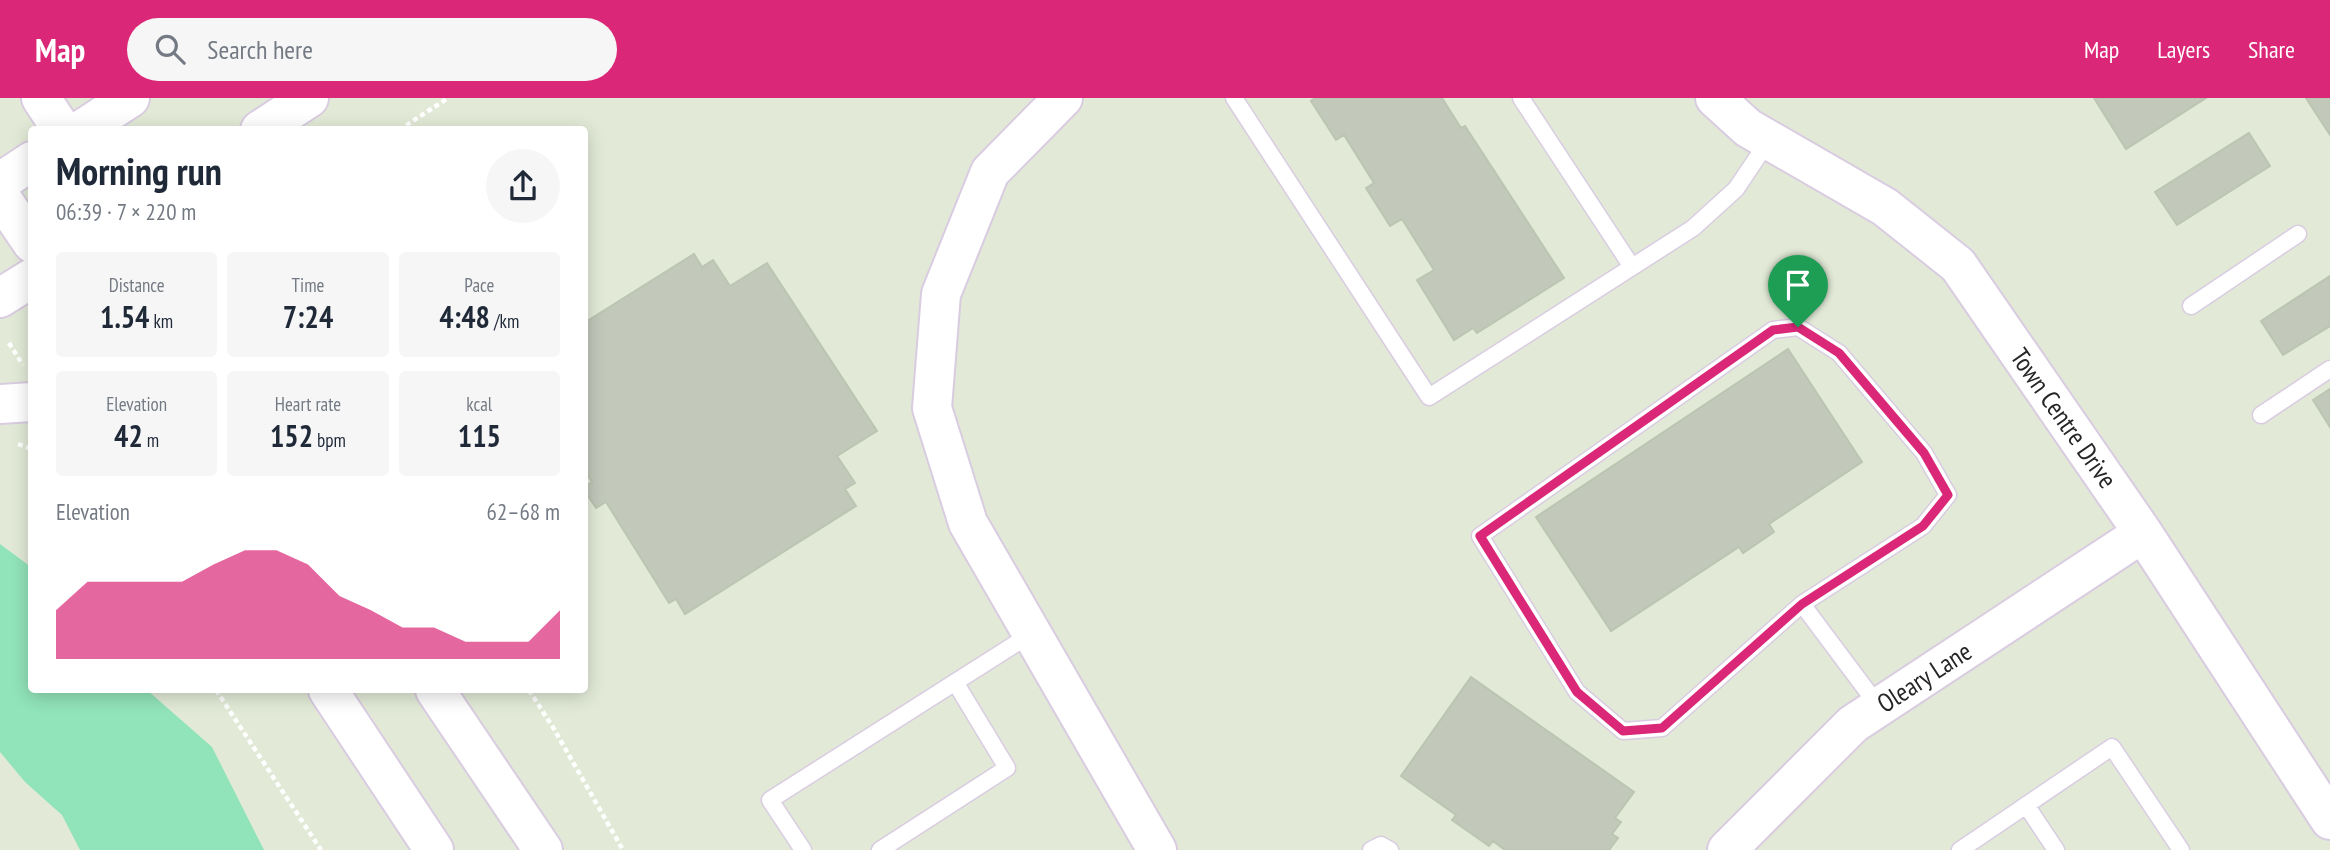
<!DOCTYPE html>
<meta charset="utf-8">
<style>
body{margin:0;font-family:"PT Sans Narrow",sans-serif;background:#f6f6f7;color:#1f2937;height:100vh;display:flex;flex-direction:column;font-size:26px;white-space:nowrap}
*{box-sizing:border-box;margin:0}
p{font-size:23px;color:#747a83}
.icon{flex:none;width:38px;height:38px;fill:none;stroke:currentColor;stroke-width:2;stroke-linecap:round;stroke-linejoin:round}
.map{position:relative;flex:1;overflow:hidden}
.side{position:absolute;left:28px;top:28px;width:560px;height:567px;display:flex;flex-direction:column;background:#fff;border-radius:7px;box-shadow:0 4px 18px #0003}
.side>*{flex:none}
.pin{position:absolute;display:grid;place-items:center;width:60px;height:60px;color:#fff;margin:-72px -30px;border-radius:50% 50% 50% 0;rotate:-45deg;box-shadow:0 0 7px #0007}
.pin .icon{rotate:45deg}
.round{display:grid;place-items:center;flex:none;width:74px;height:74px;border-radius:37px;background:#f6f6f7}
.headline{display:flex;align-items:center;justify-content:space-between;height:119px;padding:0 28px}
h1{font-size:38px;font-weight:700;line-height:52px}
.stats{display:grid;grid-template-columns:repeat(3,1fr);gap:10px;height:119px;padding:7px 28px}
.stats div{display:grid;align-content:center;border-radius:7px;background:#f6f6f7;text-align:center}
.stats b{font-size:30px;font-weight:700}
.stats small{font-size:19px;font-weight:400}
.stats p{font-size:19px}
.chart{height:196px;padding:14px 28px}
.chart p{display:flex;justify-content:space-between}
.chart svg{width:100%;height:126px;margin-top:7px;fill:#db2777;opacity:.7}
header{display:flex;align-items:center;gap:42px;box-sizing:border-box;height:98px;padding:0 35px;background:#db2777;color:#fff}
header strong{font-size:33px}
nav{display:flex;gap:38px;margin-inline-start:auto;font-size:24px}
.search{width:490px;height:63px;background:#f6f6f7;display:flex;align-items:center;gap:18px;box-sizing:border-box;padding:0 24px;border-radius:38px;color:#747a83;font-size:26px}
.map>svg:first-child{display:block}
</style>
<header>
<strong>Map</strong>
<div class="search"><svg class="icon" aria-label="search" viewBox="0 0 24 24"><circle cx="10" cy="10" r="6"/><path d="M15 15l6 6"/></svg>Search here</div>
<nav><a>Map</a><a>Layers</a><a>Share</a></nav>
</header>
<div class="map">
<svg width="2330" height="752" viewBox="0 0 2330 752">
<rect width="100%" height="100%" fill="#e2ead7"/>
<path fill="#91e3b9" d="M 0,446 L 31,469 L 32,592 L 147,592 L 212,649 L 264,752 L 80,752 L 62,717 L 25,684 L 0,654 Z"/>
<path fill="#c2c8ba" stroke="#bbc5b1" stroke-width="2" d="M 1315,0 L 1442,0 L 1461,30 L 1465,28 L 1564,180 L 1477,235 L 1473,230 L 1454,242 L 1417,182 L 1434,172 L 1402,121 L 1390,128 L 1366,90 L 1374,85 L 1344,37 L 1336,42 L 1311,3 Z
M 2094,0 L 2206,0 L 2126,51 Z
M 2306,0 L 2330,0 L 2330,37 Z
M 2249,35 L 2270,68 L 2177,127 L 2155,94 Z
M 694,156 L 702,169 L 713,162 L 730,188 L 767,165 L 877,333 L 837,358 L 855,385 L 845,391 L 856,408 L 685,516 L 676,501 L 669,505 L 606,404 L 596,410 L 584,392 L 584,389 L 592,384 L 584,372 L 584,225 Z
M 2330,178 L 2330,228 L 2283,257 L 2261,223 Z
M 1788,251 L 1862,364 L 1769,426 L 1774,434 L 1743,455 L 1739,449 L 1611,533 L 1536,419 Z
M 2330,291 L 2330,329 L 2313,302 Z
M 1471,579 L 1634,694 L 1615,720 L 1621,724 L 1612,736 L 1618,740 L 1609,752 L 1505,752 L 1493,743 L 1489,748 L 1452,722 L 1456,717 L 1401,678 Z"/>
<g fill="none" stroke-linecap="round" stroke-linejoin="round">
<g stroke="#d9cce1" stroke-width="19">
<path id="lane" d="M 1234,0 L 1429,299 L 1693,130 L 1736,91 L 1769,42
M 1521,0 L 1632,169
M 2191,208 L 2298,136
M 2261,317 L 2330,271
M 1802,506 L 1923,428 L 1948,397 L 1924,355 L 1839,255 L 1798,229 L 1773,232 L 1480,438 L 1577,594 L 1623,633 L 1662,630 L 1802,506 L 1879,609
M 2026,707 L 2056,752
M 803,752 L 770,702 L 1031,536
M 880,752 L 1007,670 L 955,584
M 1371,752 L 1381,747 L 1390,752
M 1960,752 L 2112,649 L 2181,752"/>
</g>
<g stroke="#d9cce1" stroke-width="42">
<path id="secondary" d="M 41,0 L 62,32
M 1063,0 L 990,74 L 941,196 L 932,310 L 968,425 L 1157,752
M 1715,0 L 1748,30 L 1885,109 L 1958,167 L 2143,435 L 2330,722
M 81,32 L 130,0
M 260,32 L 309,0
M 0,84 L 32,63
M 0,98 L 32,145
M 0,200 L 32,180
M 0,306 L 32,304
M 328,592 L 434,752
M 435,592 L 543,752
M 1727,752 L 1853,626 L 2143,435"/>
</g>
<path stroke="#fff" stroke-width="4.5" stroke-dasharray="5 3.5" stroke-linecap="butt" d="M 399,32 L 448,0
M 9,245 L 23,267
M 18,346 L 32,351
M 216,592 L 321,752
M 529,592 L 554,631 L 623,752"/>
<use href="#lane" stroke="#fff" stroke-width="16"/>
<use href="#secondary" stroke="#fff" stroke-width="38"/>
</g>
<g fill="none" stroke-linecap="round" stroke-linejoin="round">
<g stroke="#fff" stroke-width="14">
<path id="route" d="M 1798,229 L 1839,255 L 1924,355 L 1948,397 L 1923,428 L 1802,506 L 1662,630 L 1623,633 L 1577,594 L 1480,438 L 1773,232 Z"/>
</g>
<use href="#route" stroke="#db2777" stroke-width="9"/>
</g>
<g text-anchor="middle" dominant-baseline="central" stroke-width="5" stroke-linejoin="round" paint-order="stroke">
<g font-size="26" fill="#262626" stroke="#fff">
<text transform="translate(2064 320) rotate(55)">Town Centre Drive</text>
<text transform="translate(1924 579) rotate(-33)">Oleary Lane</text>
</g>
</g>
</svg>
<div class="pin" style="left:1798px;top:229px;background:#1e9e55"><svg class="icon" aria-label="arrive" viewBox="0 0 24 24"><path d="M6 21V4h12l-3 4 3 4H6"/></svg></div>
<section class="side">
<div class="headline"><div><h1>Morning run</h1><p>06:39 · 7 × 220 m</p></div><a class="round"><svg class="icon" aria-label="share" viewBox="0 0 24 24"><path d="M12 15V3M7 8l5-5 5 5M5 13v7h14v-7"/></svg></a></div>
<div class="stats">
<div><p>Distance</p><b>1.54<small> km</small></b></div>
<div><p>Time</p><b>7:24</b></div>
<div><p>Pace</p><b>4:48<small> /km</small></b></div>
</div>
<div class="stats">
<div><p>Elevation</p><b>42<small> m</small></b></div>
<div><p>Heart rate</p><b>152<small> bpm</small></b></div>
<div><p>kcal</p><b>115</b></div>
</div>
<div class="chart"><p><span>Elevation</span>62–68 m</p>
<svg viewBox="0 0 160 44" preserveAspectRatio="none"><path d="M0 44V27L10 17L20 17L30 17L40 17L50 11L60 6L70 6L80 11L90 22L100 27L110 33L120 33L130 38L140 38L150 38L160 27V44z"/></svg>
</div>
</section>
</div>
